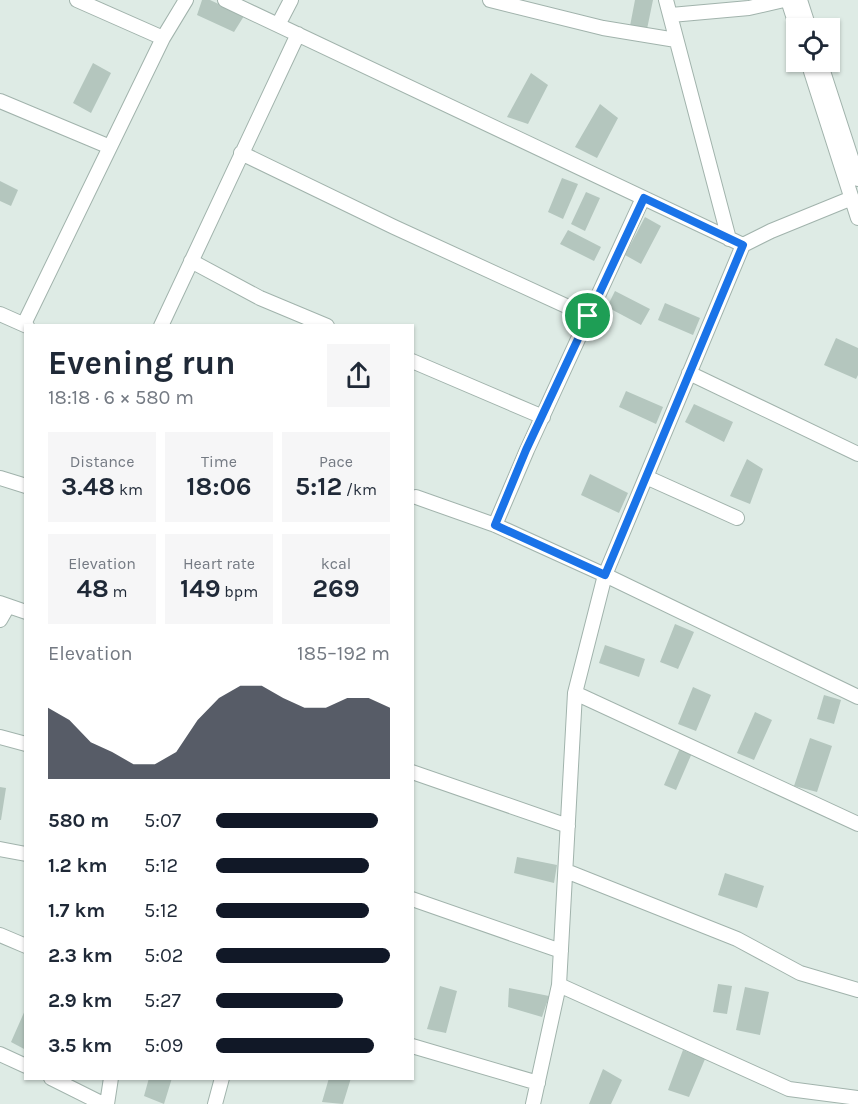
<!DOCTYPE html>
<meta charset="utf-8">
<style>
body{margin:0;font-family:Karla,sans-serif;background:#f6f6f7;color:#1f2937;height:100vh;display:flex;flex-direction:column;font-size:22px;white-space:nowrap}
*{box-sizing:border-box;margin:0}
p{font-size:20px;color:#747a83}
.icon{flex:none;width:33px;height:33px;fill:none;stroke:currentColor;stroke-width:2;stroke-linecap:round;stroke-linejoin:round}
.map{position:relative;flex:1;overflow:hidden}
.panel{position:absolute;left:24px;top:324px;width:390px;height:756px;display:flex;flex-direction:column;background:#fff;border-radius:0px;box-shadow:0 2px 4px #0004}
.panel>*{flex:none}
.controls{position:absolute;left:786px;top:18px;display:grid;gap:12px}
.controls a{display:grid;place-items:center;width:54px;height:54px;border-radius:0px;background:#fff;box-shadow:0 2px 4px #0004;font-size:30px}
.pin{position:absolute;display:grid;place-items:center;width:51px;height:51px;color:#fff;margin:-26px;border:3px solid #fff;border-radius:50%;box-shadow:0 2px 6px #0007}
.round{display:grid;place-items:center;flex:none;width:63px;height:63px;border-radius:0px;background:#f6f6f7}
.summary{display:flex;align-items:center;justify-content:space-between;height:102px;padding:0 24px}
h1{font-size:33px;font-weight:700;line-height:45px}
.figures{display:grid;grid-template-columns:repeat(3,1fr);gap:9px;height:102px;padding:6px 24px}
.figures div{display:grid;align-content:center;border-radius:0px;background:#f6f6f7;text-align:center}
.figures b{font-size:26px;font-weight:700}
.figures small{font-size:16px;font-weight:400}
.figures p{font-size:16px}
.chart{height:168px;padding:12px 24px}
.chart p{display:flex;justify-content:space-between}
.chart svg{width:100%;height:108px;margin-top:6px;fill:#111827;opacity:.7}
ul{padding:0 24px;list-style:none;font-size:20px}
li{display:grid;grid-template-columns:96px 72px 1fr;align-items:center;height:45px}
li i{height:15px;border-radius:8px;background:#111827}
.map>svg:first-child{display:block}
</style>
<div class="map">
<svg width="858" height="1104" viewBox="0 0 858 1104">
<rect width="100%" height="100%" fill="#deebe5"/>
<path fill="#b4c6be" d="M 202,0 L 210,0 L 244,16 L 234,32 L 197,15 Z
M 635,0 L 653,0 L 647,29 L 630,26 Z
M 93,63 L 111,73 L 91,113 L 73,103 Z
M 531,73 L 548,85 L 528,124 L 507,117 Z
M 600,104 L 618,118 L 597,158 L 575,147 Z
M 562,178 L 578,184 L 563,219 L 548,212 Z
M 0,181 L 18,190 L 11,206 L 0,201 Z
M 586,192 L 600,198 L 585,231 L 571,224 Z
M 645,217 L 661,226 L 641,264 L 625,255 Z
M 568,230 L 601,247 L 594,261 L 560,244 Z
M 615,291 L 650,309 L 641,325 L 607,307 Z
M 665,303 L 700,318 L 693,335 L 658,320 Z
M 836,338 L 858,348 L 858,375 L 856,379 L 824,365 Z
M 626,391 L 663,407 L 656,424 L 619,407 Z
M 694,404 L 733,422 L 724,442 L 685,422 Z
M 747,459 L 763,469 L 750,504 L 730,496 Z
M 590,474 L 628,493 L 619,513 L 581,495 Z
M 675,624 L 694,632 L 678,669 L 660,662 Z
M 605,645 L 645,659 L 639,677 L 599,663 Z
M 693,687 L 711,695 L 696,731 L 678,724 Z
M 824,695 L 841,700 L 834,724 L 817,719 Z
M 755,712 L 772,720 L 754,760 L 737,753 Z
M 810,738 L 832,746 L 817,792 L 794,786 Z
M 680,748 L 692,753 L 676,790 L 664,785 Z
M 0,787 L 6,788 L 1,820 L 0,820 Z
M 517,857 L 557,865 L 554,883 L 514,873 Z
M 725,873 L 764,886 L 757,908 L 718,895 Z
M 718,984 L 732,986 L 727,1014 L 713,1012 Z
M 440,986 L 457,991 L 446,1033 L 427,1029 Z
M 745,987 L 769,992 L 760,1035 L 736,1030 Z
M 509,988 L 549,996 L 542,1017 L 508,1007 Z
M 26,1008 L 26,1050 L 11,1042 Z
M 683,1050 L 705,1059 L 689,1097 L 668,1090 Z
M 603,1069 L 622,1080 L 611,1104 L 589,1104 Z
M 149,1078 L 172,1078 L 164,1104 L 144,1096 Z
M 329,1078 L 351,1078 L 343,1104 L 322,1102 Z"/>
<g fill="none" stroke-linecap="round" stroke-linejoin="round">
<g stroke="#a1b3ac" stroke-width="16">
<path id="minor" d="M 77,0 L 163,38
M 225,0 L 743,245 L 771,231 L 852,198
M 490,0 L 603,28 L 676,40
M 666,0 L 729,239
M 788,0 L 797,28
M 800,0 L 809,28
M 671,15 L 749,8 L 784,0
M 278,25 L 291,0
M 808,62 L 858,218
M 820,62 L 858,179
M 0,101 L 110,147
M 241,153 L 394,227 L 588,316
M 191,261 L 260,298 L 327,326
M 0,314 L 27,326
M 24,324 L 163,38 L 186,0
M 161,326 L 298,34
M 412,361 L 543,417
M 689,373 L 858,454
M 646,477 L 737,518
M 0,478 L 26,486
M 416,497 L 495,525 L 605,575 L 858,697
M 495,525 L 527,450 L 643,198
M 0,603 L 26,612
M 0,620 L 8,606
M 575,693 L 858,824
M 0,737 L 26,744
M 412,772 L 568,826
M 0,849 L 26,854
M 566,871 L 737,939 L 800,973 L 858,990
M 412,899 L 561,951
M 0,935 L 26,946
M 559,985 L 789,1089 L 858,1098
M 412,1046 L 538,1083
M 0,1054 L 26,1066
M 51,1078 L 103,1104
M 107,1104 L 111,1078
M 215,1104 L 222,1078
M 533,1104 L 559,985 L 575,693 L 605,575 L 743,245"/>
</g>
<use href="#minor" stroke="#fff" stroke-width="14"/>
</g>
<g fill="none" stroke-linecap="round" stroke-linejoin="round">
<g stroke="#fff" stroke-width="12">
<path id="route" d="M 644,198 L 743,245 L 605,575 L 495,525 L 526,450 Z"/>
</g>
<use href="#route" stroke="#1a73e8" stroke-width="8"/>
</g>
</svg>
<div class="controls">
<a><svg class="icon" aria-label="locate" viewBox="0 0 24 24"><circle cx="12" cy="12" r="6"/><path d="M12 2v4M12 18v4M2 12h4M18 12h4"/></svg></a>
</div>
<div class="pin" style="left:588px;top:316px;background:#1e9e55"><svg class="icon" aria-label="arrive" viewBox="0 0 24 24"><path d="M6 21V4h12l-3 4 3 4H6"/></svg></div>
<section class="panel">
<div class="summary"><div><h1>Evening run</h1><p>18:18 · 6 × 580 m</p></div><a class="round"><svg class="icon" aria-label="share" viewBox="0 0 24 24"><path d="M12 15V3M7 8l5-5 5 5M5 13v7h14v-7"/></svg></a></div>
<div class="figures">
<div><p>Distance</p><b>3.48<small> km</small></b></div>
<div><p>Time</p><b>18:06</b></div>
<div><p>Pace</p><b>5:12<small> /km</small></b></div>
</div>
<div class="figures">
<div><p>Elevation</p><b>48<small> m</small></b></div>
<div><p>Heart rate</p><b>149<small> bpm</small></b></div>
<div><p>kcal</p><b>269</b></div>
</div>
<div class="chart"><p><span>Elevation</span>185–192 m</p>
<svg viewBox="0 0 160 44" preserveAspectRatio="none"><path d="M0 44V15L10 20L20 29L30 33L40 38L50 38L60 33L70 20L80 11L90 6L100 6L110 11L120 15L130 15L140 11L150 11L160 15V44z"/></svg>
</div>
<ul>
<li><b>580 m</b>5:07<i style="width:93%"></i></li>
<li><b>1.2 km</b>5:12<i style="width:88%"></i></li>
<li><b>1.7 km</b>5:12<i style="width:88%"></i></li>
<li><b>2.3 km</b>5:02<i style="width:100%"></i></li>
<li><b>2.9 km</b>5:27<i style="width:73%"></i></li>
<li><b>3.5 km</b>5:09<i style="width:91%"></i></li>
</ul>
</section>
</div>
